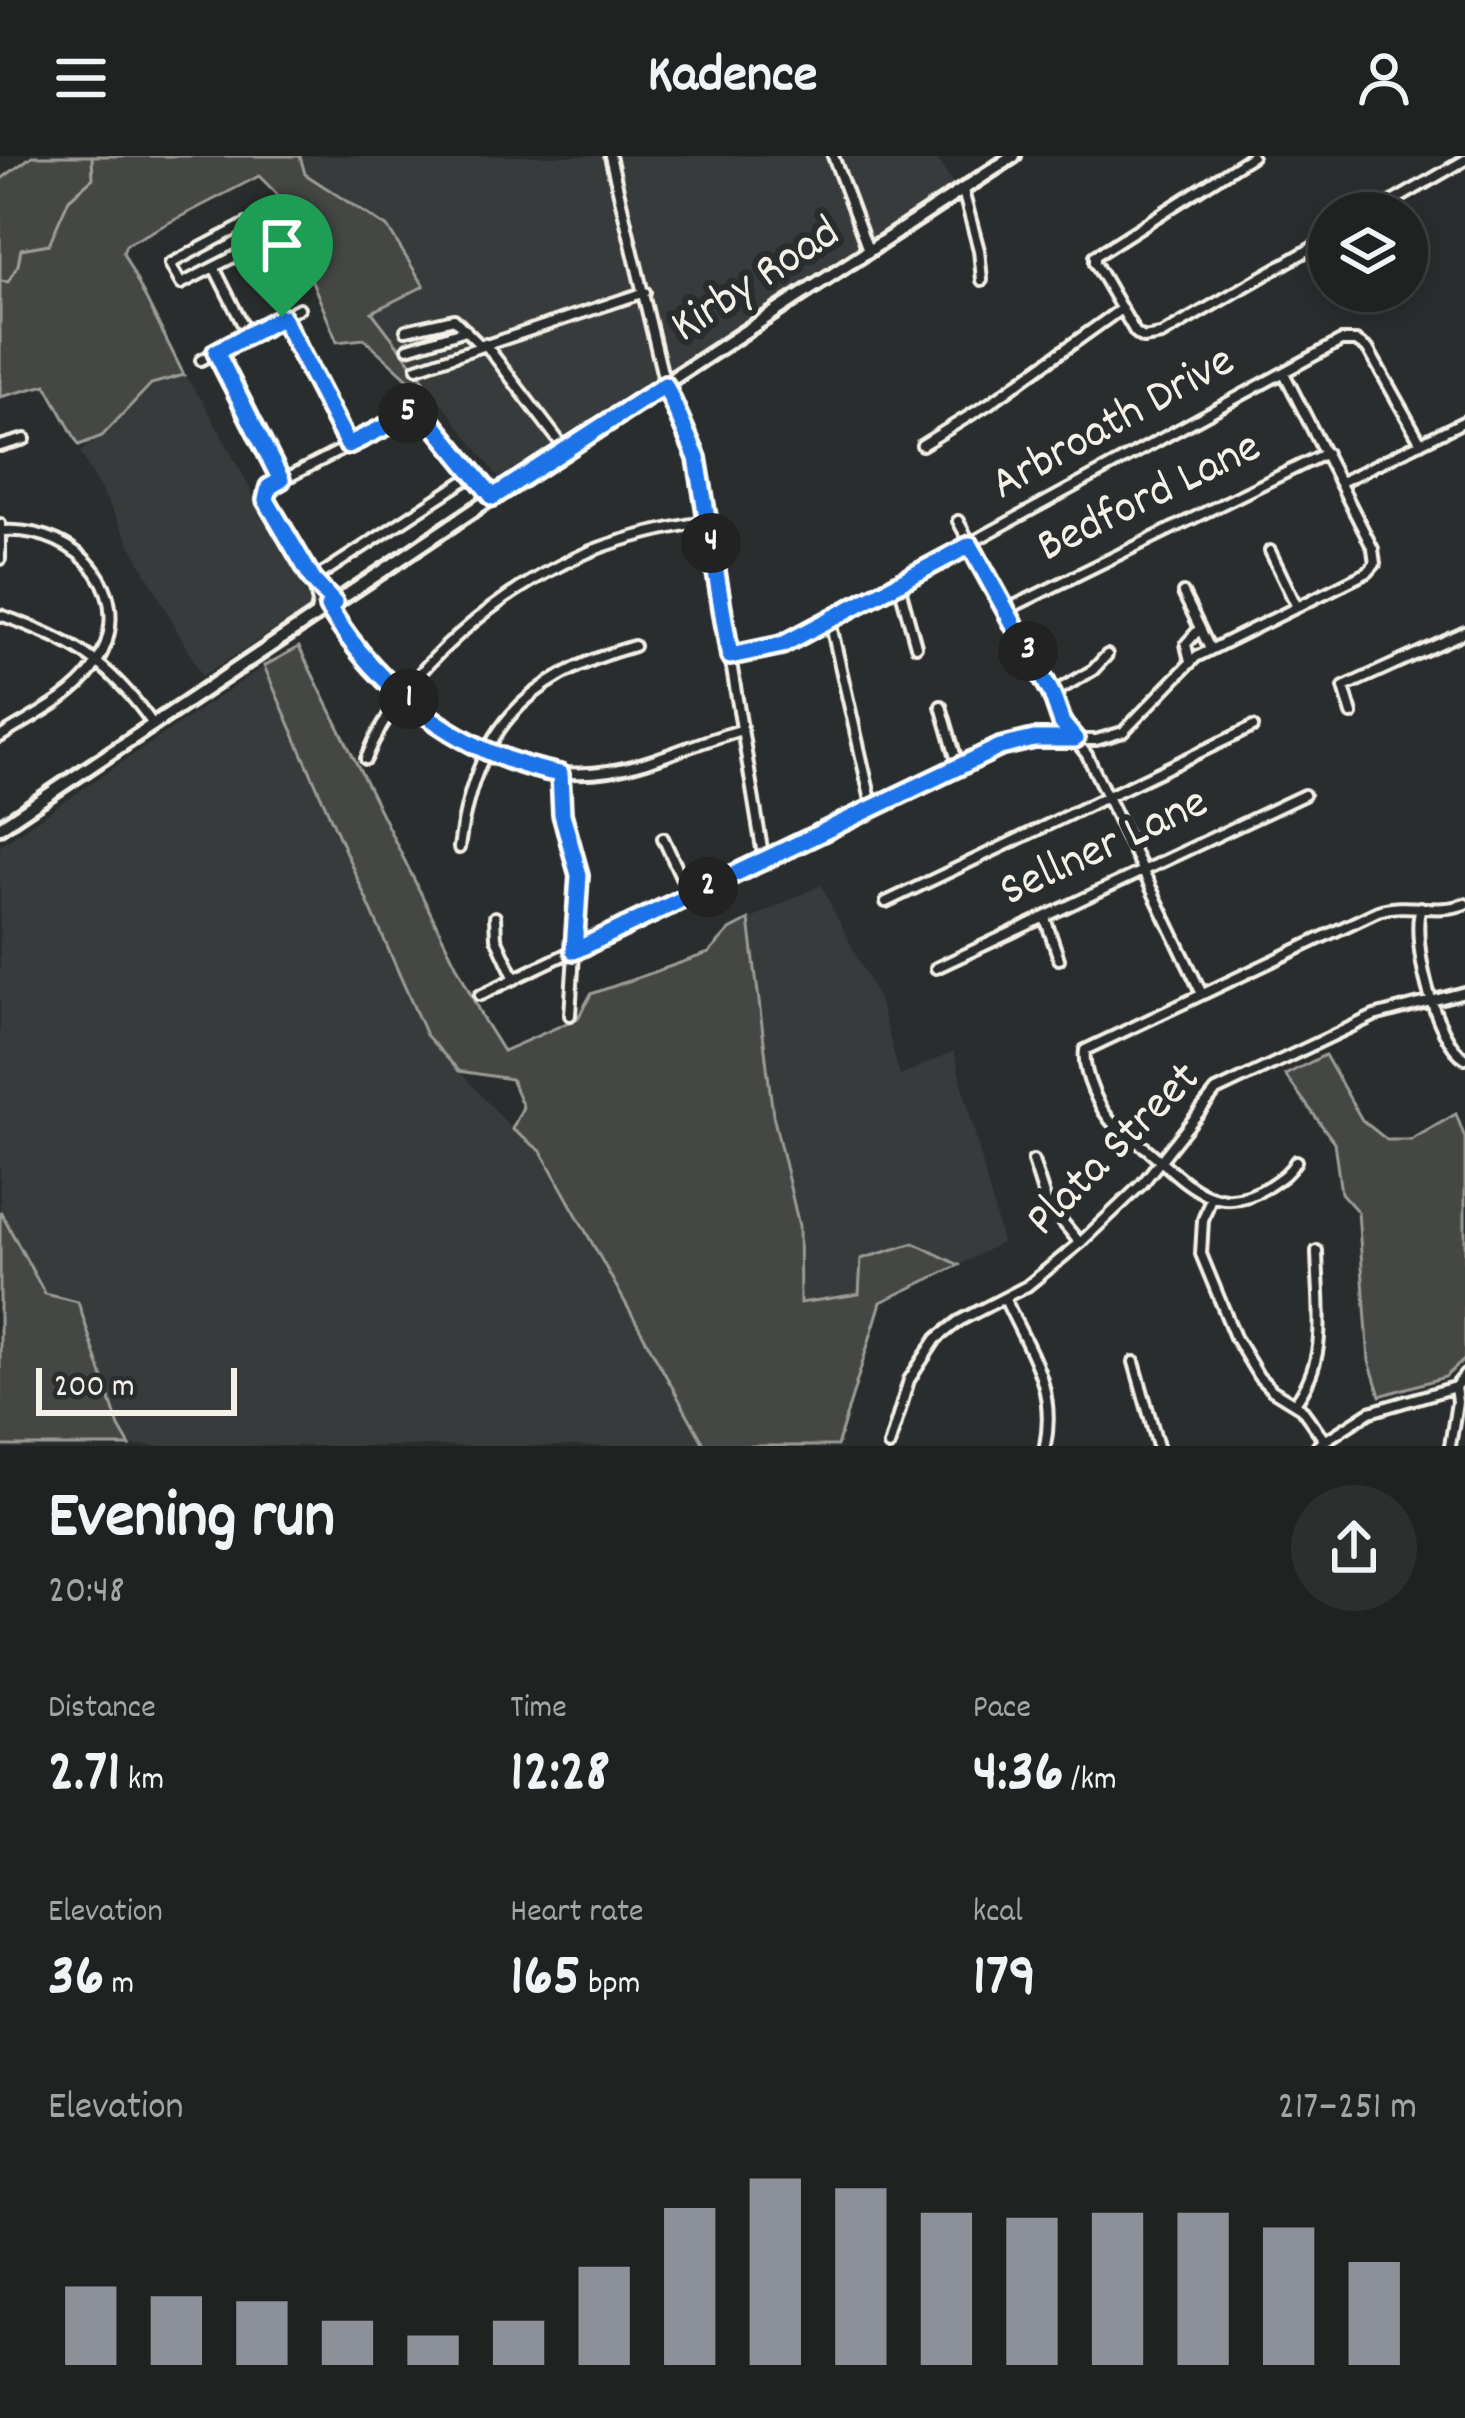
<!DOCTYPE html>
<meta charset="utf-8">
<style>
body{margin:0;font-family:Dekko,sans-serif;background:#2d2f2f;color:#f1f3f6;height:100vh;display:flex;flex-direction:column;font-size:45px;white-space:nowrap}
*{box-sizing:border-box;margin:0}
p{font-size:39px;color:#a2a4a5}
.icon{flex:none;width:66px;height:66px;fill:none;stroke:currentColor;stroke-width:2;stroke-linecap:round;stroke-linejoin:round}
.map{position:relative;height:1290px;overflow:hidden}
.sheet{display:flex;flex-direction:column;background:#202222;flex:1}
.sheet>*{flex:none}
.tools{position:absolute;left:1308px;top:36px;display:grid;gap:24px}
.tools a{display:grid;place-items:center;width:120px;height:120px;border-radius:50%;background:#202222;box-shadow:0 6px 18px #0003,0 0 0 3px #3d3f40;font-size:60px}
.scale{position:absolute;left:36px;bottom:30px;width:201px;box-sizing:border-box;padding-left:12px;border:6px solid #f4f1e8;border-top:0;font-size:33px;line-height:42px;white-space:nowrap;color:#f4f1e8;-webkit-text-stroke:9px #2a2d2e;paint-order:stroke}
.pin{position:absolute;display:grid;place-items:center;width:102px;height:102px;color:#fff;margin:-123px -51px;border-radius:50% 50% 50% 0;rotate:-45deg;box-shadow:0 0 12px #0007}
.pin .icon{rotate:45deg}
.km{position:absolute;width:60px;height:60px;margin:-30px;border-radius:50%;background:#222;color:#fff;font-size:33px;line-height:60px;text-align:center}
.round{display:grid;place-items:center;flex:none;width:126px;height:126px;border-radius:63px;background:#2d2f2f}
.summary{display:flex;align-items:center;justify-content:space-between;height:204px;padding:0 48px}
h1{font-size:66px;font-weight:700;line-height:90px}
.stats{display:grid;grid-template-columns:repeat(3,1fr);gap:18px;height:204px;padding:12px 48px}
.stats div{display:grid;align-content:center}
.stats b{font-size:60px;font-weight:700}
.stats small{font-size:33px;font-weight:400}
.stats p{font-size:33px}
.chart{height:336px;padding:24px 48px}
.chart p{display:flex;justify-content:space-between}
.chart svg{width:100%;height:216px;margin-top:12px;stroke:#8c9099;stroke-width:6}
header{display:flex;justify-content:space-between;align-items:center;height:156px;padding:0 48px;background:#202222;font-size:54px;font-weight:700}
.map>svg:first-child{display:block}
</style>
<header><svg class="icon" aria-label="menu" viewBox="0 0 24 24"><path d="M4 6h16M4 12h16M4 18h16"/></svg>Kadence<svg class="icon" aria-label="person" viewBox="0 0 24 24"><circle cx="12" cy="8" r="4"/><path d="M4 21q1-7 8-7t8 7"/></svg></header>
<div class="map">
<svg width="1465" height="1290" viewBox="0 0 1465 1290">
<rect width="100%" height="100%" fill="#2a2d2e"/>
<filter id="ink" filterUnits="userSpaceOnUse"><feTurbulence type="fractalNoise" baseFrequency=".00833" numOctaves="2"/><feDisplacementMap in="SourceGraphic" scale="24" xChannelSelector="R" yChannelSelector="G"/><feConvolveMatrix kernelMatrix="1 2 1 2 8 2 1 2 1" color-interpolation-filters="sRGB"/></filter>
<g filter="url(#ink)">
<path fill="#373a3a" d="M 300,0 L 936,0 L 954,31 L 499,322 L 372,156 L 424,129 L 388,72 L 305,18 Z
M 184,219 L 203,245 L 313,450 L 202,520 L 80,296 L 102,280 L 151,228 Z
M 264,510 L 426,879 L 512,973 L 541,994 L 705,1290 L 130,1290 L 119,1272 L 0,1056 L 0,689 Z
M 821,729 L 880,847 L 900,920 L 954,895 L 1002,1086 L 959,1109 L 914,1087 L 862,1103 L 859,1138 L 800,1147 L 799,1070 L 773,959 L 749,764 Z"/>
<path fill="#444645" stroke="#9c9c96" stroke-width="3" d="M 32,0 L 300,0 L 305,18 L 388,72 L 424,130 L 372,156 L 424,224 L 416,230 L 364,183 L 337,186 L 276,37 L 259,20 L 126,89 L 123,97 L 184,219 L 151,228 L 102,280 L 79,289 L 46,229 L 0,241 L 0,24 Z
M 299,491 L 483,863 L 503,895 L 578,862 L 591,838 L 709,797 L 730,774 L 749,764 L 773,959 L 799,1070 L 800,1147 L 859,1138 L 861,1103 L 914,1087 L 959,1109 L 881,1146 L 837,1290 L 705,1290 L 541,995 L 512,973 L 523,951 L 511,923 L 459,915 L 426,879 L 264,510 Z
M 1325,899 L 1362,964 L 1387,984 L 1411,984 L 1456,958 L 1465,982 L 1465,1203 L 1445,1221 L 1380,1240 L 1369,1205 L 1358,1056 L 1341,1037 L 1334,986 L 1285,919 Z
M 0,1055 L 45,1138 L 78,1146 L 119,1271 L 130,1290 L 0,1290 Z"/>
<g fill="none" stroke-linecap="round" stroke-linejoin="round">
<path stroke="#9f9f9a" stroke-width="3" d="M 0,125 L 8,126 L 18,109 L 21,93 L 49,88 L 69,43 L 93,22 L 92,0"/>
<g stroke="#f4f1e8" stroke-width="16">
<path id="minor" d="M 610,0 L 665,229 L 697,302 L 764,705
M 833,0 L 868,94
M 1252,0 L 1095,100 L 1095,107 L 1135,176 L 1143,182 L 1161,179 L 1329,82
M 963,35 L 979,94 L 982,124
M 1373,57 L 1465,4
M 246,68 L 257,89 L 181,128 L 170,108 Z
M 214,111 L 248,179
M 282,161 L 348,288
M 406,174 L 454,163 L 480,189
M 485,188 L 565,293
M 408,192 L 466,174
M 216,196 L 281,324
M 201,204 L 299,152
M 417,212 L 645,136
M 922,289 L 990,247 L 1121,153
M 0,290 L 25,283
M 1341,326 L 1465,265
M 958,365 L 1052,538 L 1062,567 L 1087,599 L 1201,836
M 0,368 L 0,403
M 1270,395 L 1297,451
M 314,423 L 475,318
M 313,425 L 318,447 L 316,457
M 899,428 L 916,490
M 1183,437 L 1210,493
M 334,447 C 309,413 287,383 266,344 L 269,331 L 421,253 L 492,341
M 328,451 C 385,544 494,633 609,615 C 655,608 697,585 742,574
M 1006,454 L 1326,297
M 0,459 C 71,484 108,504 152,567
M 830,465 L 873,653
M 730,499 L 767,495 L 798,481 L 1341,185 L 1356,185 L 1368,193 L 1421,287
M 1190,506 L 1186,488 L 1200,472
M 1052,538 L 1093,514 L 1107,499
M 941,550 L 959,612
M 1352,558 L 1344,531 L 1465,476
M 0,581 C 29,562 70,544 91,515 C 144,444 81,369 1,375
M 366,603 C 402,512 502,432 591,395 C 629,380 668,372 707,365
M 560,618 L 562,658 L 579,720 L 570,859
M 663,682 L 690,740
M 459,692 C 474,577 523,521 634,490
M 886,746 L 1253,571
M 1421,751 C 1410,783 1435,885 1465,902
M 495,761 L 496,782 L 515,823
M 1045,762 L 1059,803
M 936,812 L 1304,639
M 480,839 L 1000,591 L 1034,583 L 1096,584 L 1123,576 L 1196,501 L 1368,416 L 1375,408 L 1373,393 L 1284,217
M 1033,1005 L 1046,1046 L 1080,1087
M 1296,1005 C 1289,1017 1281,1022 1269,1030 C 1215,1064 1186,1026 1147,993 C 1137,985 1124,980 1116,971 C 1099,954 1082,917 1085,894 L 1378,755 C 1408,745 1436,759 1465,748
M 1211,1041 L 1203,1064 L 1201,1098 L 1235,1181 L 1259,1221 L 1272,1234 L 1301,1252 L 1325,1285
M 1005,1143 C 1029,1196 1057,1230 1045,1290
M 1134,1206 L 1158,1290
M 1295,1247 C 1330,1201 1318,1149 1317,1095
M 889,1290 L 909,1224 L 936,1183 L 959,1165 L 1027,1130 L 1080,1087 L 1142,1028 L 1216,935 L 1374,860 L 1465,836
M 1317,1290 L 1370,1256 L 1455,1231
M 1450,1290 L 1457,1246 L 1455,1231 L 1465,1219"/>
</g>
<g stroke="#f4f1e8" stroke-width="20">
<path id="major" d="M 0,671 L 565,293 L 1014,0"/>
</g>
<use href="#minor" stroke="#2a2d2e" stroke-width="8"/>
<use href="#major" stroke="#2a2d2e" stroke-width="10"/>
</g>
</g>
<g fill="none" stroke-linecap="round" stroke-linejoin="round" filter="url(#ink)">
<g stroke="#fff" stroke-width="24">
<path id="route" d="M 282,161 L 348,289 L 421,253 L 493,341 L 665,229 L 697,302 L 730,500 L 782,489 L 970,389 L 1052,538 L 1062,567 L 1075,583 L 1034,583 L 1000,591 L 574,795 L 579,719 L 562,658 L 560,618 C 463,600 379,535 328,451 L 334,447 L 313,424 L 266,344 L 269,331 L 281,324 L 216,196 Z"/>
</g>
<use href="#route" stroke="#1a73e8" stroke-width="15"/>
</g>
<g text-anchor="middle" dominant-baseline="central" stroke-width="12" stroke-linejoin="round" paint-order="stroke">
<g font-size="48" fill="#f4f1e8" stroke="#2a2d2e">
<text transform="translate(757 126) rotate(-33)">Kirby Road</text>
<text transform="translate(1114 269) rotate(-29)">Arbroath Drive</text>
<text transform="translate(1150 343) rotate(-26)">Bedford Lane</text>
<text transform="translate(1105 693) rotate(-25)">Sellner Lane</text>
<text transform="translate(1115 995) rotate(-45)">Plata Street</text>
</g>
</g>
</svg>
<div class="tools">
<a><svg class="icon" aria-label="layers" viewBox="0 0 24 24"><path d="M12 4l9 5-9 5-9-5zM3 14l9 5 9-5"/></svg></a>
</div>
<div class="scale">200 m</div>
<div class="pin" style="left:282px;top:161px;background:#1e9e55"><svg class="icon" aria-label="arrive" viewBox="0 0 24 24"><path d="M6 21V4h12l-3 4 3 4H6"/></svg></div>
<b class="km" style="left:409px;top:543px">1</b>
<b class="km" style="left:708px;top:731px">2</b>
<b class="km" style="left:1028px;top:495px">3</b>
<b class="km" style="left:711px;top:387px">4</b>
<b class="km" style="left:408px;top:257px">5</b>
</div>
<section class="sheet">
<div class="summary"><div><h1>Evening run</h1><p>20:48</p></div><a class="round"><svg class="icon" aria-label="share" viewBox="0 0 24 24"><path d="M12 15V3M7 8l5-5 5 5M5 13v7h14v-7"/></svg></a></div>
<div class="stats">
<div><p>Distance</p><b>2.71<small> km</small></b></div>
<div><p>Time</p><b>12:28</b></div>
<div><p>Pace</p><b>4:36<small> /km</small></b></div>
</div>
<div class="stats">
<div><p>Elevation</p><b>36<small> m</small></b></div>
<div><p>Heart rate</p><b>165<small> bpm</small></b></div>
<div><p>kcal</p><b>179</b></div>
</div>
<div class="chart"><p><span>Elevation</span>217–251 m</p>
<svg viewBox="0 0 160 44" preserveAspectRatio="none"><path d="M5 44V28M15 44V30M25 44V31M35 44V35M45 44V38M55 44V35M65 44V24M75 44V12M85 44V6M95 44V8M105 44V13M115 44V14M125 44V13M135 44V13M145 44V16M155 44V23"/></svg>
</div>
</section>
